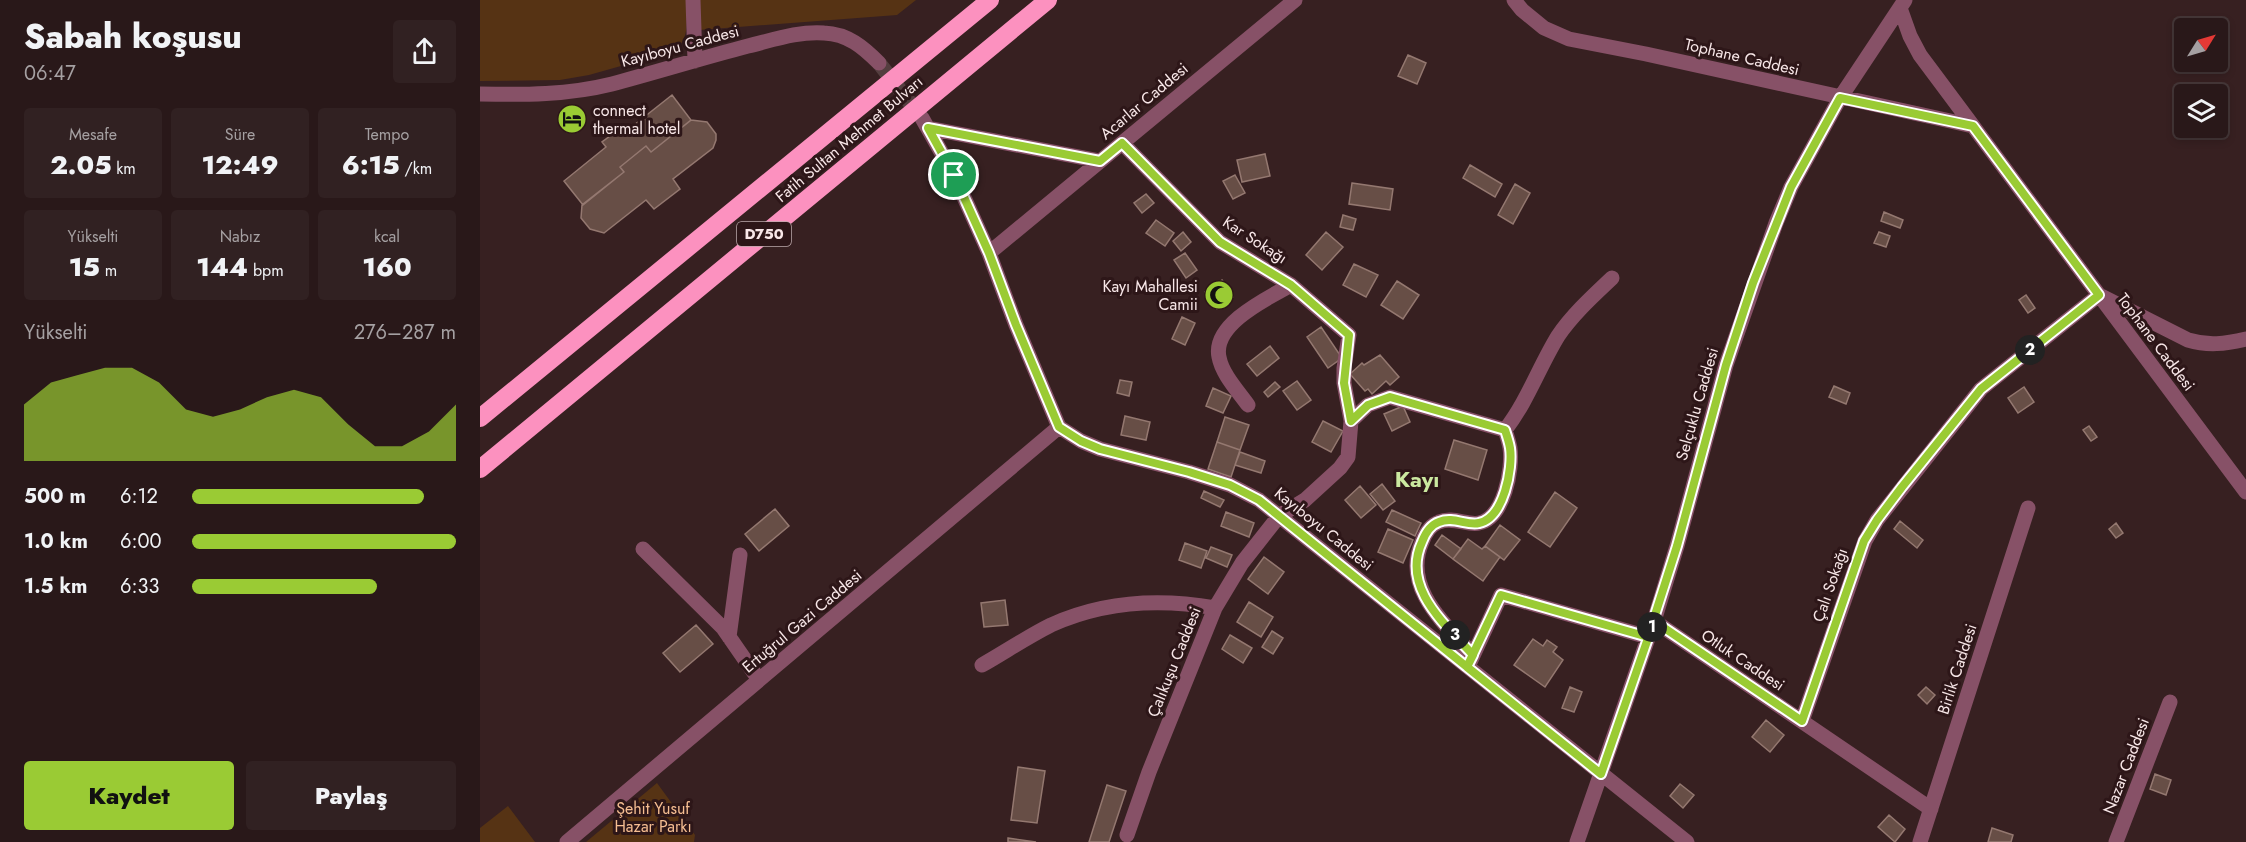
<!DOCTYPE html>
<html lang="tr">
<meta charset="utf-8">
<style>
body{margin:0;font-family:Jost,sans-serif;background:#312122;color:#f1f3f6;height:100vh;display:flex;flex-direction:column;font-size:22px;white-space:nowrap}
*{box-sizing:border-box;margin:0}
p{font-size:20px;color:#a5a0a2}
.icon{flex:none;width:33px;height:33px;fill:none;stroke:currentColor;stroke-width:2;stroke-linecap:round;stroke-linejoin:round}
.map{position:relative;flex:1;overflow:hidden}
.side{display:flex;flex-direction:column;background:#291819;width:480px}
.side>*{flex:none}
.needle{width:39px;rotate:53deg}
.fabs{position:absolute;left:1694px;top:18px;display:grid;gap:12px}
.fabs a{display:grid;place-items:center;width:54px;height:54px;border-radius:6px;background:#291819;box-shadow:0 3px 9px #0003,0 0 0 2px #453738;font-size:30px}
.pin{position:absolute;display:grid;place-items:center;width:51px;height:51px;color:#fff;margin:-26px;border:3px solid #fff;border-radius:50%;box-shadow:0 2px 6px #0007}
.km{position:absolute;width:30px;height:30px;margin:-15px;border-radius:50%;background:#222;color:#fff;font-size:16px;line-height:30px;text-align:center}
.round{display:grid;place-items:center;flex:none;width:63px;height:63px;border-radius:6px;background:#312122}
.head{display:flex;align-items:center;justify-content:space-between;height:102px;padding:0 24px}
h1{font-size:33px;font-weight:800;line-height:45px}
.figures{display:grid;grid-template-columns:repeat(3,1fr);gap:9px;height:102px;padding:6px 24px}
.figures div{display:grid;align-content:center;border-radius:6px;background:#312122;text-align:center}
.figures b{font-size:26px;font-weight:800}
.figures small{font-size:16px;font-weight:400}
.figures p{font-size:16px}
.chart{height:168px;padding:12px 24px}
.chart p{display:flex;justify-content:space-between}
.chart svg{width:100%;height:108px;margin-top:6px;fill:#9acb34;opacity:.7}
.button{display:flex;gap:12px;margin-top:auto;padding:12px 24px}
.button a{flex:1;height:69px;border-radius:6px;background:#9acb34;color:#111;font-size:24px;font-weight:800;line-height:69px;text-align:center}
.button a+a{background:#312122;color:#f1f3f6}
ul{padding:0 24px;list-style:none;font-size:20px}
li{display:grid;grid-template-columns:96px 72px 1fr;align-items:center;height:45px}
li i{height:15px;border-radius:8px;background:#9acb34}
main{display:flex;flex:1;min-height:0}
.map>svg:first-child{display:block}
</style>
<main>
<section class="side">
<div class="head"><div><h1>Sabah koşusu</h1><p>06:47</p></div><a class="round"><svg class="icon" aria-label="share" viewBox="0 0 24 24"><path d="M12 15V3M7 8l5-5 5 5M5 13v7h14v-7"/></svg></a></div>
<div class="figures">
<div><p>Mesafe</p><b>2.05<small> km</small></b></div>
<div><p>Süre</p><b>12:49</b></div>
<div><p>Tempo</p><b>6:15<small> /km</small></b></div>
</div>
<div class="figures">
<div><p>Yükselti</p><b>15<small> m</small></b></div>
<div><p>Nabız</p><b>144<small> bpm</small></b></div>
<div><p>kcal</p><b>160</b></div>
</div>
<div class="chart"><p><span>Yükselti</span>276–287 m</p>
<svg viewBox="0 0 160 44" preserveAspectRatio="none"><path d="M0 44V21L10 12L20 9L30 6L40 6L50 12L60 23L70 26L80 23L90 18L100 15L110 18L120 29L130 38L140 38L150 32L160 21V44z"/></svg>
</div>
<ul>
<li><b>500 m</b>6:12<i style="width:88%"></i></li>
<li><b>1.0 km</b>6:00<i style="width:100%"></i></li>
<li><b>1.5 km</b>6:33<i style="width:70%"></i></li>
</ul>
<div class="button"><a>Kaydet</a><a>Paylaş</a></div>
</section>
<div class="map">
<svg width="1766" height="842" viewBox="0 0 1766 842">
<rect width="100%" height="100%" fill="#372021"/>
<path fill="#563314" d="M 0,0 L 206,0 C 206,20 211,38 194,51 L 109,75 L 80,80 L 0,81 Z
M 219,0 L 436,0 L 417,15 L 219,30 Z
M 177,783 L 215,835 L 214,842 L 106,842 Z
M 28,806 L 55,842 L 0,842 L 0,828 Z"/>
<path fill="#674e46" stroke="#947870" stroke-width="1.5" d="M 928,55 L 946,63 L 937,84 L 918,76 Z
M 192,95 L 211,120 L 171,152 L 166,146 L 140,167 L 144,172 L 103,205 L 84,181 L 126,147 L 122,142 L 145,125 L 149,129 Z
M 211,120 L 227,122 L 236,134 L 236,140 L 233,148 L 193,179 L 200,189 L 174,209 L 166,200 L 124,233 L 110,229 L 101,218 L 102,205 L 144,172 L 140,167 L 166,146 L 171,152 Z
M 785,154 L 790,176 L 762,182 L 757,160 Z
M 990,165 L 1022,184 L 1015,197 L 983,178 Z
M 755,175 L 765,193 L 753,199 L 743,181 Z
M 872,183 L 913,189 L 910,210 L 869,204 Z
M 1035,184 L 1050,193 L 1033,224 L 1018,215 Z
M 666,194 L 674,203 L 662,213 L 654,203 Z
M 1404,212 L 1423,220 L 1420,228 L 1401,221 Z
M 863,215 L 876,219 L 873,230 L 860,227 Z
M 676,220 L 694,233 L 685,246 L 666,233 Z
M 703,232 L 711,242 L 701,251 L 693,241 Z
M 846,232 L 863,247 L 842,270 L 826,255 Z
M 1399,232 L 1410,236 L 1406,247 L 1394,243 Z
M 705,253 L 717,270 L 706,278 L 694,260 Z
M 874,264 L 898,275 L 886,297 L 863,285 Z
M 742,280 L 753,297 L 737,309 L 725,292 Z
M 917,281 L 939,295 L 923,319 L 901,305 Z
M 1546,295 L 1555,308 L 1548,313 L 1539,300 Z
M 702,317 L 715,323 L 705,345 L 692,339 Z
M 841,327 L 862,358 L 848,368 L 827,337 Z
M 790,346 L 799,358 L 777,376 L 767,364 Z
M 900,355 L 919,377 L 910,385 L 906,381 L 892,394 L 888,389 L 885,391 L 870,374 L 882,363 L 884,365 Z
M 640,380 L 652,382 L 649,396 L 637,393 Z
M 817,381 L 831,400 L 817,410 L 803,391 Z
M 795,382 L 800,387 L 788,397 L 784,392 Z
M 1354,386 L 1370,393 L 1366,404 L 1349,397 Z
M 1544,387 L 1554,402 L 1538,413 L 1528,398 Z
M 733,388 L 751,396 L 743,413 L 726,406 Z
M 923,406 L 930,422 L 912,431 L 904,414 Z
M 645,416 L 670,422 L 666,440 L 641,435 Z
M 745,417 L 769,425 L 760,450 L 737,442 Z
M 843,421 L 863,431 L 851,452 L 832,442 Z
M 1609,426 L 1617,437 L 1611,441 L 1603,430 Z
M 974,440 L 1007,450 L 998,480 L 965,469 Z
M 737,442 L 760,450 L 751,477 L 728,469 Z
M 760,452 L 785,461 L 781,473 L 755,465 Z
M 902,484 L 915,501 L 903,510 L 890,494 Z
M 880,486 L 896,505 L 881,518 L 865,500 Z
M 724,491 L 744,500 L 740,507 L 721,498 Z
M 1075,492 L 1097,508 L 1070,547 L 1048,532 Z
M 295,509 L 309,526 L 279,551 L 265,534 Z
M 912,510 L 941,523 L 935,536 L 906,522 Z
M 746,512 L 774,523 L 769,537 L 741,526 Z
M 1420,521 L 1443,540 L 1437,548 L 1414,529 Z
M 1636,523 L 1643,533 L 1636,538 L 1629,529 Z
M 1020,525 L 1040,540 L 1024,560 L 1005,546 Z
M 908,529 L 933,540 L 923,563 L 898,552 Z
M 962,535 L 981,549 L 973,559 L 955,545 Z
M 988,539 L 1002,549 L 1005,546 L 1020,557 L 1003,581 L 973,559 Z
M 705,543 L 727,551 L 721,568 L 699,560 Z
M 731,547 L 752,555 L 747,567 L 726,558 Z
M 784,557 L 804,572 L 788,594 L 768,579 Z
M 525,600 L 528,625 L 504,627 L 501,603 Z
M 769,602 L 793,617 L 781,637 L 757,622 Z
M 216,625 L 233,644 L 200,672 L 183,653 Z
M 792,631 L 803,638 L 793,654 L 782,647 Z
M 750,635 L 772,648 L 763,663 L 742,649 Z
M 1053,639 L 1063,646 L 1067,640 L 1077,647 L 1073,652 L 1083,660 L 1065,687 L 1034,665 Z
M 1090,687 L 1102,692 L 1094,712 L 1082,708 Z
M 1446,687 L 1455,695 L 1447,704 L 1438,695 Z
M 1286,720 L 1304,735 L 1290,752 L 1272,737 Z
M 538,767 L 565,771 L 557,823 L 531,820 Z
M 1675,774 L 1691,780 L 1686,795 L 1670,789 Z
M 1200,784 L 1214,795 L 1203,808 L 1190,796 Z
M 627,785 L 646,791 L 629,842 L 609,842 Z
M 1409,815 L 1425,829 L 1415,842 L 1398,827 Z
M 1512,828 L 1533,835 L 1531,842 L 1508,842 Z
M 528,838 L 556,842 L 528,842 Z"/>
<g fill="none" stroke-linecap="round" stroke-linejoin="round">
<path stroke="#543e3f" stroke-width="15" stroke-dasharray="15 8" stroke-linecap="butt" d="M 399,63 L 441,117"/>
<path stroke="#875167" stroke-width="15" d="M 213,0 L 215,61
M 1034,0 L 1042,10 L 1064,28 L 1089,39 L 1166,54 L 1493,126
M 1420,8 L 1430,36 L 1440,55 L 1766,492
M 0,94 C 44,95 88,95 132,84 C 177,72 222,58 268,46 C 293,40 319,31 344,33 C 368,34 383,47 399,63
M 442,118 L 474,175 L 509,253 L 536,325 L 579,427 L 601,441 L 620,449 L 709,472 L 750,485 L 779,500 L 1207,842
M 448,128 L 620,161
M 642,143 L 740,242 L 811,285 L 869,335 L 864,368 L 864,383 L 871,421 L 868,457 L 860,468 L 825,500 L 799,516 L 762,563 L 735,608 L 669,772 L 647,835
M 509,253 L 815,0
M 768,405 C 758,391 742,374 739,357 C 732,324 788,298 811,285
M 871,421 L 888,405 L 910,397 L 1025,430
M 163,549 L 243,628 L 279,680
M 1174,621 L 1451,809
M 249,637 L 260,555
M 993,655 C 965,624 922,588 942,542 C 945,534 950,525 959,522 C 973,516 988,526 999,523 C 1024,518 1033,469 1030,448 C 1029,442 1027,436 1025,430 C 1047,402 1059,367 1078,336 C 1093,314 1113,296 1132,278
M 990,662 L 1021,595 L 1168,637
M 502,665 C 525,652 547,637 571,625 C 624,601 678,598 735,608
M 1322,721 L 1385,541 L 1397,520 L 1501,389 L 1619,295 L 1708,340 C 1728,346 1745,344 1766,339
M 87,842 L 579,427
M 1097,842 L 1174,621 L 1197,546 L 1246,365 L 1296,223 L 1311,187 L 1360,98 L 1425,0
M 1440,842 L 1548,508
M 1636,842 L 1690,702"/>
<path stroke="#fc91bf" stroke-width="18" d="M 0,418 L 510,0
M 0,469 L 568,0"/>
</g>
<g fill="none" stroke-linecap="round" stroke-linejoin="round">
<g stroke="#fff" stroke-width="12">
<path id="route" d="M 474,175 L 509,253 L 536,325 L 579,427 L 601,441 L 620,449 L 709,472 L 750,485 L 779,500 L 987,667 L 1021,595 L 1168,637 L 1197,546 L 1246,365 L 1273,283 L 1311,187 L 1360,98 L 1493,126 L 1619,295 L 1501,389 L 1422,487 L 1397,520 L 1384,541 L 1322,721 L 1174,621 L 1121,774 L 987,667 L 993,655 C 965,624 921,588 942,542 C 945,534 950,525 959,522 C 973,516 987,526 999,523 C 1024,518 1033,468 1030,448 C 1029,442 1027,436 1025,430 L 910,397 L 888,405 L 871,421 L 864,383 L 869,335 L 811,285 L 740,242 L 642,143 L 620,161 L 448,128 L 474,175"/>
</g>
<use href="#route" stroke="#9acb34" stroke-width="8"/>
</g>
<defs>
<g id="hotel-disc" transform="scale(1.5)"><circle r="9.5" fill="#9acb34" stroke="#2d1618"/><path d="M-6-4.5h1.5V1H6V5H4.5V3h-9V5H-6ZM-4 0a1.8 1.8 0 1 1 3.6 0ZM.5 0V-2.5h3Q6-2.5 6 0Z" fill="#111"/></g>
<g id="mosque-disc" transform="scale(1.5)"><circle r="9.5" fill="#9acb34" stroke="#2d1618"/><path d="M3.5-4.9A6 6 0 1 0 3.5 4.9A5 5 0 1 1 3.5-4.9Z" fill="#111"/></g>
</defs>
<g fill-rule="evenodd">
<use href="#hotel-disc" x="92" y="119"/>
<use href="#mosque-disc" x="739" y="295"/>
</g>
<g text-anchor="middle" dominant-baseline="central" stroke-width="6" stroke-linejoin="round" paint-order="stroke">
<rect fill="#2d1618" stroke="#bba8aa" stroke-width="1.5" x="257" y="222" width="54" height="24" rx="4.5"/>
<g font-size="15" font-weight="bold" fill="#f8e7e8">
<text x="284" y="234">D750</text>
</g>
<g font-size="16" fill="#f8e7e8" stroke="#2d1618">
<text transform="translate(200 46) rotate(-15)">Kayıboyu Caddesi</text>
<text transform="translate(1262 57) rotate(13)">Tophane Caddesi</text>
<text transform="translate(664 101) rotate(-40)">Acarlar Caddesi</text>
<text transform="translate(369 139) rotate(-40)">Fatih Sultan Mehmet Bulvarı</text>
<text transform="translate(775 240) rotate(33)">Kar Sokağı</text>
<text transform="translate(1676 342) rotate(53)">Tophane Caddesi</text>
<text transform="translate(1217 404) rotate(-74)">Selçuklu Caddesi</text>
<text transform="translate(844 529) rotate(39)">Kayıboyu Caddesi</text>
<text transform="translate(1350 585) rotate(-71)">Çalı Sokağı</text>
<text transform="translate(322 621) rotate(-40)">Ertuğrul Gazi Caddesi</text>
<text transform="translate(1263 660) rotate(34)">Otluk Caddesi</text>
<text transform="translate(694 662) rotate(-68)">Çalıkuşu Caddesi</text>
<text transform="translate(1477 669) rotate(-72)">Birlik Caddesi</text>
<text transform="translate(1646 766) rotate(-69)">Nazar Caddesi</text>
</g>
<g font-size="16" fill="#f8e7e8" stroke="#2d1618" text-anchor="start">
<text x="113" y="110">connect<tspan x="113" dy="18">thermal hotel</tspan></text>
<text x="718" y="286" text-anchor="end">Kayı Mahallesi<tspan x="718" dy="18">Camii</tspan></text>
</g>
<g font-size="16" fill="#f6be92" stroke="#2d1618">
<text x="173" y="808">Şehit Yusuf<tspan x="173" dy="18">Hazar Parkı</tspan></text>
</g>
<g font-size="22" font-weight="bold" fill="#cbe8a0" stroke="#2d1618">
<text x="937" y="479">Kayı</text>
</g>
</g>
</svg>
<div class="fabs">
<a><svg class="needle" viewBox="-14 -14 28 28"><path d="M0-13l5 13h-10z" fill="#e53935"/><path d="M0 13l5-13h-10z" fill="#a5a0a2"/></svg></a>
<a><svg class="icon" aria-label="layers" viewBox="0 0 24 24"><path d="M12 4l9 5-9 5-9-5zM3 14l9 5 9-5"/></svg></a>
</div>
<div class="pin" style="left:474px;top:175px;background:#1e9e55"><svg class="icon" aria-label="arrive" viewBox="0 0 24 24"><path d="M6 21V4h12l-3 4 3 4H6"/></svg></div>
<b class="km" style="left:1172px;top:627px">1</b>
<b class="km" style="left:1550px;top:350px">2</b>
<b class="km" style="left:975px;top:635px">3</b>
</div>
</main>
